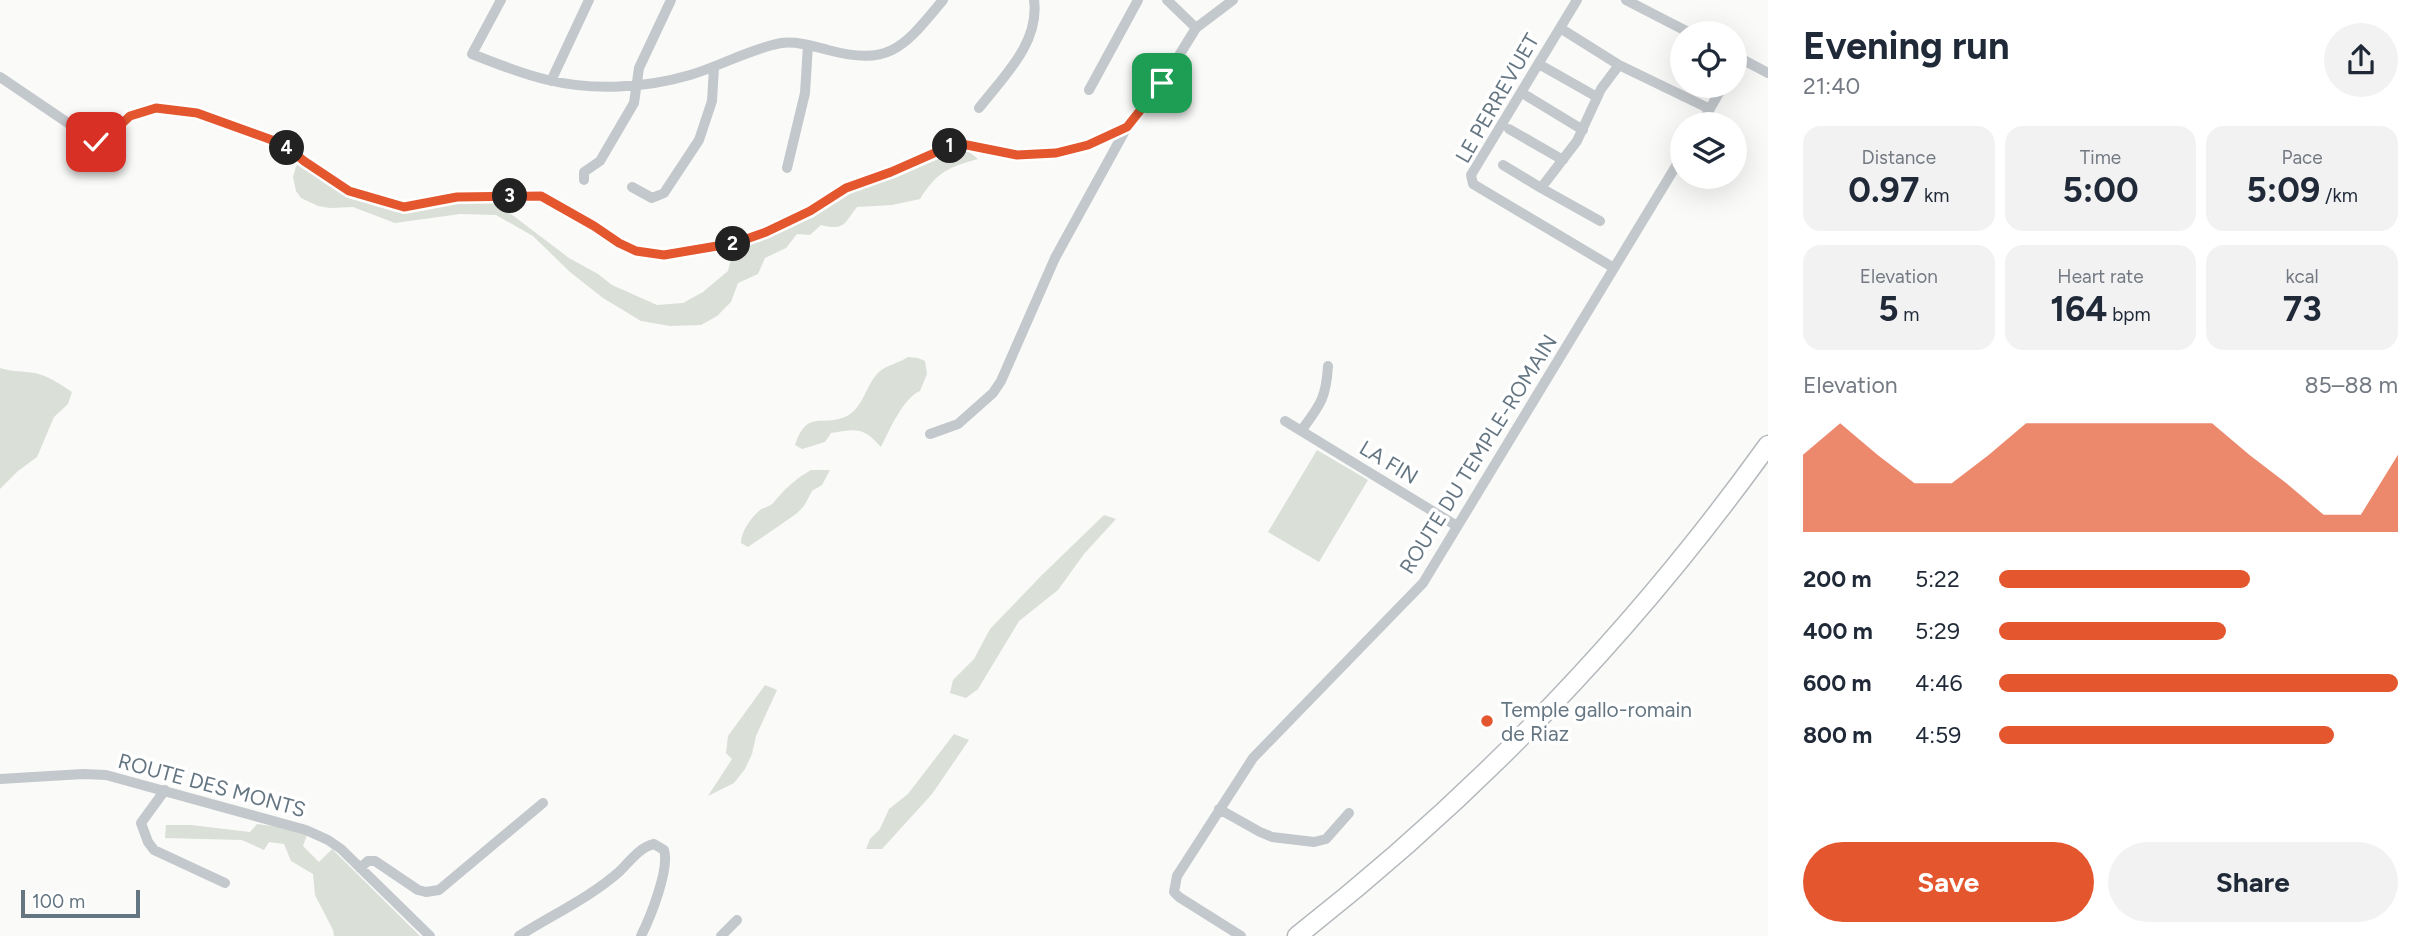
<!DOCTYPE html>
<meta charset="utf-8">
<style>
body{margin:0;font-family:Figtree,sans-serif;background:#f2f2f3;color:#1f2937;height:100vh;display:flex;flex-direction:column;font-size:26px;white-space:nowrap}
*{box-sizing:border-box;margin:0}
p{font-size:23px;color:#747a83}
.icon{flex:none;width:38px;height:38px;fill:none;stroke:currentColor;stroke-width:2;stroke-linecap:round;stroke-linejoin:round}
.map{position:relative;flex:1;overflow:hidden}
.panel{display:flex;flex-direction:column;background:#fff;width:665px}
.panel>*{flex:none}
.fabs{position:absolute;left:1670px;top:21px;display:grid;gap:14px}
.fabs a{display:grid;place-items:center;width:77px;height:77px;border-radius:50%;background:#fff;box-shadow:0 7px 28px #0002;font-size:35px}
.scale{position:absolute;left:21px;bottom:18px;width:119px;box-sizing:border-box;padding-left:7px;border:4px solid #657683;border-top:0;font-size:19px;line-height:24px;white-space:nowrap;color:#657683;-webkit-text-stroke:5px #fff;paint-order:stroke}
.pin{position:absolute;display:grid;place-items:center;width:60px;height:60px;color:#fff;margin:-30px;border-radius:14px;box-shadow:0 4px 10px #0006}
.km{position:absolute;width:35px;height:35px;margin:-18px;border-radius:50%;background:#222;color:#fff;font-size:19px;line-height:35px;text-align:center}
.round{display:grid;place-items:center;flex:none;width:74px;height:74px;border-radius:37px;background:#f2f2f3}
.head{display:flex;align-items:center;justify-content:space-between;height:119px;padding:0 35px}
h1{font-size:38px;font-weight:700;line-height:52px}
.metrics{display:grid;grid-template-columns:repeat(3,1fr);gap:10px;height:119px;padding:7px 35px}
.metrics div{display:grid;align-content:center;border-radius:18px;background:#f2f2f3;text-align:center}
.metrics b{font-size:35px;font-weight:700}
.metrics small{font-size:19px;font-weight:400}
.metrics p{font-size:19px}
.chart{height:196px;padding:14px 35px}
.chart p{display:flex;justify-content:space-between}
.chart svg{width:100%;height:126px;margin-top:7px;fill:#e4572e;opacity:.7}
.cta{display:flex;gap:14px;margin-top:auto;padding:14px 35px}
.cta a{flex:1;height:80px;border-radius:42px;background:#e4572e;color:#fff;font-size:28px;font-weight:700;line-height:80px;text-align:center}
.cta a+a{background:#f2f2f3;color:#1f2937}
ul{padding:0 35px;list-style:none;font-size:23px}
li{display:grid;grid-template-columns:112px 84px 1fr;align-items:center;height:52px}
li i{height:18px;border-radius:9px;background:#e4572e}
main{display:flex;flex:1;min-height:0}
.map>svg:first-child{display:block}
</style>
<main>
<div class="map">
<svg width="1768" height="936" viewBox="0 0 1768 936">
<rect width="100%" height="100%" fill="#fafaf8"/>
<path fill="#dadfd7" d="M 955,144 L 963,147 L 978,159 C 948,167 936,173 920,199 L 892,205 L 857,207 C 844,224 844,231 821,225 L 810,235 L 797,234 L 786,248 L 765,258 L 758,274 L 738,283 L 731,302 L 717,316 L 701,325 L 670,326 L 641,321 L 603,298 L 570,272 L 533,236 L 496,215 L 460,214 L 395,223 L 353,207 L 330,208 L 318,206 L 301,198 L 296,191 L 293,177 L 296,166 L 304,161 L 350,192 L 404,207 L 486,195 L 569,258 L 598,274 L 612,285 L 657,305 L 683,303 L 703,292 L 728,271 L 735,243 L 844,190 Z
M 908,357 L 918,358 L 925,361 L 927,374 L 920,391 C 903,398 889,431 881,447 C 863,426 856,429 831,433 L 825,442 L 802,449 L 795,445 C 808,408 821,428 847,416 C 864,407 866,384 879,372 C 887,365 899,363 908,357 Z
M 0,368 C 12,372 23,371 35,373 C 49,376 61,385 72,392 L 68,404 L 54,417 L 37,457 L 18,471 L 0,489 Z
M 1317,450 L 1368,480 L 1319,562 L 1268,532 Z
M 811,470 L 830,470 L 822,485 L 812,491 L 804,506 L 796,514 L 748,547 L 741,543 C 741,531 751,518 760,510 C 765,507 770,507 774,502 C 786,488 795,479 811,470 Z
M 1104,515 L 1116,519 L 1084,554 L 1058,590 L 1019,621 L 978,689 L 966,698 L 950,693 L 953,680 L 974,659 L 990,629 L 1042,575 Z
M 765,685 L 777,690 L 756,736 L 752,754 L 745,769 L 734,783 L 708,796 L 732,759 L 726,753 L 728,736 Z
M 954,734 L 969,740 L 932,794 L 882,849 L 866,849 L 870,839 L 880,829 L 889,809 L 908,794 Z
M 257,824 L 294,829 L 307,835 L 303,846 L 319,862 L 332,849 L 420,936 L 334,936 L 333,930 L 315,895 L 313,874 L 291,861 L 284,844 L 269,842 L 264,850 L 242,840 L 165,838 L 166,825 L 191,825 L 250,832 Z"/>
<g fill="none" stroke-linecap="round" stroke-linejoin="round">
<g stroke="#b4b9bd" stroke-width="21">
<path id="motorway" d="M 1297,936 C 1477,795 1635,630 1768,445"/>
</g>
<path stroke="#c3c8cc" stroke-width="10" d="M 501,0 L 472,54 C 497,64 522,74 548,80 C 593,91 646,88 690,75 C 721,66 749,49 781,43 C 796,41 813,46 828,50 C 892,67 905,45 943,0
M 1167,0 L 1196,28
M 1577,0 L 1471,175 L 1473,184 L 1614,268
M 1626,0 L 1690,33
M 1560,28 L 1619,65 L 1710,109
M 1734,55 L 1768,73
M 1544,67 L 1597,97
M 1734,67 L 1740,58
M 0,77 L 96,142 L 103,141 L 130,116 L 156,108 L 197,113 L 283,144 L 304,161 L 350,192 L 404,207 L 435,199 L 457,197 L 541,196 L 594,226 L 620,244 L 636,251 L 664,255 L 735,243 L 766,232 L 810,211 L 846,189 L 891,172 L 957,143 L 1017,155 L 1056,154 L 1088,145 L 1127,127 L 1162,83 L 1196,28 L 1233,0
M 551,81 L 589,0
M 1089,90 L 1138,0
M 1527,96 L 1583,130
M 979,108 C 1003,77 1040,43 1034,0
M 1701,124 L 1723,86
M 1509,129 L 1563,160
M 1503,165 L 1541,188 L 1577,141 L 1601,89 L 1619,65
M 787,168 L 805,93 L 808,45
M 584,180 L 584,172 L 600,161 L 634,103 L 639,68 L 671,0
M 632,187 L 652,198 L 664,193 L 699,140 L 712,101 L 714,67
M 1541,188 L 1600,221
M 1285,421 L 1457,526
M 1301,431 C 1320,405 1326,399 1328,366
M 930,434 L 958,424 L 993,393 L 1001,381 L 1055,258 L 1127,127
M 0,779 L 83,774 L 106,775 L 306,830 L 328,840 L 341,849 L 430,936
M 165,790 L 141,823 L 148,842 L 154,850 L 225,883
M 1219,809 L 1260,832 L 1272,837 L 1314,842 L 1326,839 L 1349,813
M 360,868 L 368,861 L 375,861 L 418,890 L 426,892 L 439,890 L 543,803
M 519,936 C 552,915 591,897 620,871 C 630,861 640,847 654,844 L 664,850 C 670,869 650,918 641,936
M 721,936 L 737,920
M 1241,936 L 1179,897 L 1174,892 L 1177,876 L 1253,758 L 1423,583 L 1682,156"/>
<use href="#motorway" stroke="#fff" stroke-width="18"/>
</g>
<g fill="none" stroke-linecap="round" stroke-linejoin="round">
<g stroke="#fff" stroke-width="14">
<path id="route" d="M 96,142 L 103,141 L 130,116 L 156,108 L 197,113 L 283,144 L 304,161 L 349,191 L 404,207 L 457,197 L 541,196 L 594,226 L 619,243 L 636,251 L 664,255 L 735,243 L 766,232 L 810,211 L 846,188 L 891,172 L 957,143 L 1017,155 L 1056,153 L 1088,145 L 1127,127 L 1162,83"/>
</g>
<use href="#route" stroke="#e4572e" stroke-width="9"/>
</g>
<circle fill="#e4572e" stroke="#fff" stroke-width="2.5" cx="1487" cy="721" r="7"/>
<g text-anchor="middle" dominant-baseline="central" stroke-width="7" stroke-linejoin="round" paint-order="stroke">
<g font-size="21" fill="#657683" stroke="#fff">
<text transform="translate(1497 98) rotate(-60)">LE PERREVUET</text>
<text transform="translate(1478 454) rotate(-58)">ROUTE DU TEMPLE-ROMAIN</text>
<text transform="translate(1389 462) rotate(31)">LA FIN</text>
<text transform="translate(212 785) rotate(15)">ROUTE DES MONTS</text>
</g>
<g font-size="21" fill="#657683" stroke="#fff" text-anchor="start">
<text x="1501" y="709">Temple gallo-romain<tspan x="1501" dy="24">de Riaz</tspan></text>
</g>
</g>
</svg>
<div class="fabs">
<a><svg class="icon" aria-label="locate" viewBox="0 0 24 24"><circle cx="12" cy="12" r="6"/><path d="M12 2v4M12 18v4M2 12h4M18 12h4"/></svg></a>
<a><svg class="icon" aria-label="layers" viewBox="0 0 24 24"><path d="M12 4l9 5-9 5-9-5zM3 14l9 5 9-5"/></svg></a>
</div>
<div class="scale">100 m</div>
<div class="pin" style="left:1162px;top:83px;background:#1e9e55"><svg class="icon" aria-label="arrive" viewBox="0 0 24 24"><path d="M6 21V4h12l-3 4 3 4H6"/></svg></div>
<div class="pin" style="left:96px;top:142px;background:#d93025"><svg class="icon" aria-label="check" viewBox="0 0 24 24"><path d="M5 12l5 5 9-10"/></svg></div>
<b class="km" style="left:950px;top:146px">1</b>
<b class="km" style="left:733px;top:244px">2</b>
<b class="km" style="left:510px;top:196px">3</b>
<b class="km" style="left:287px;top:148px">4</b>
</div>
<section class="panel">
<div class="head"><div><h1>Evening run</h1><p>21:40</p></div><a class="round"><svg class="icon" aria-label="share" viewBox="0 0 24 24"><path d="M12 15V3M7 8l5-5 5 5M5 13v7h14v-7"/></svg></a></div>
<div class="metrics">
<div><p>Distance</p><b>0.97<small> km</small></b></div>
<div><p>Time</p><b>5:00</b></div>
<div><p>Pace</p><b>5:09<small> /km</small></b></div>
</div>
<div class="metrics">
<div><p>Elevation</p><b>5<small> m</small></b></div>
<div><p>Heart rate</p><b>164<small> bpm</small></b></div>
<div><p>kcal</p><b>73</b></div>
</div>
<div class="chart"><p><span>Elevation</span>85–88 m</p>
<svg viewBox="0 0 160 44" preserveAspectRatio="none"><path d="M0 44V17L10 6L20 17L30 27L40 27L50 17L60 6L70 6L80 6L90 6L100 6L110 6L120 17L130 27L140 38L150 38L160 17V44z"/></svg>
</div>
<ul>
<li><b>200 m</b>5:22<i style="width:63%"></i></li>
<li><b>400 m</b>5:29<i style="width:57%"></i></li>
<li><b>600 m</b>4:46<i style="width:100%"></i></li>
<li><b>800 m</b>4:59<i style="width:84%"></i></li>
</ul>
<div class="cta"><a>Save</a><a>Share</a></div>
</section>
</main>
